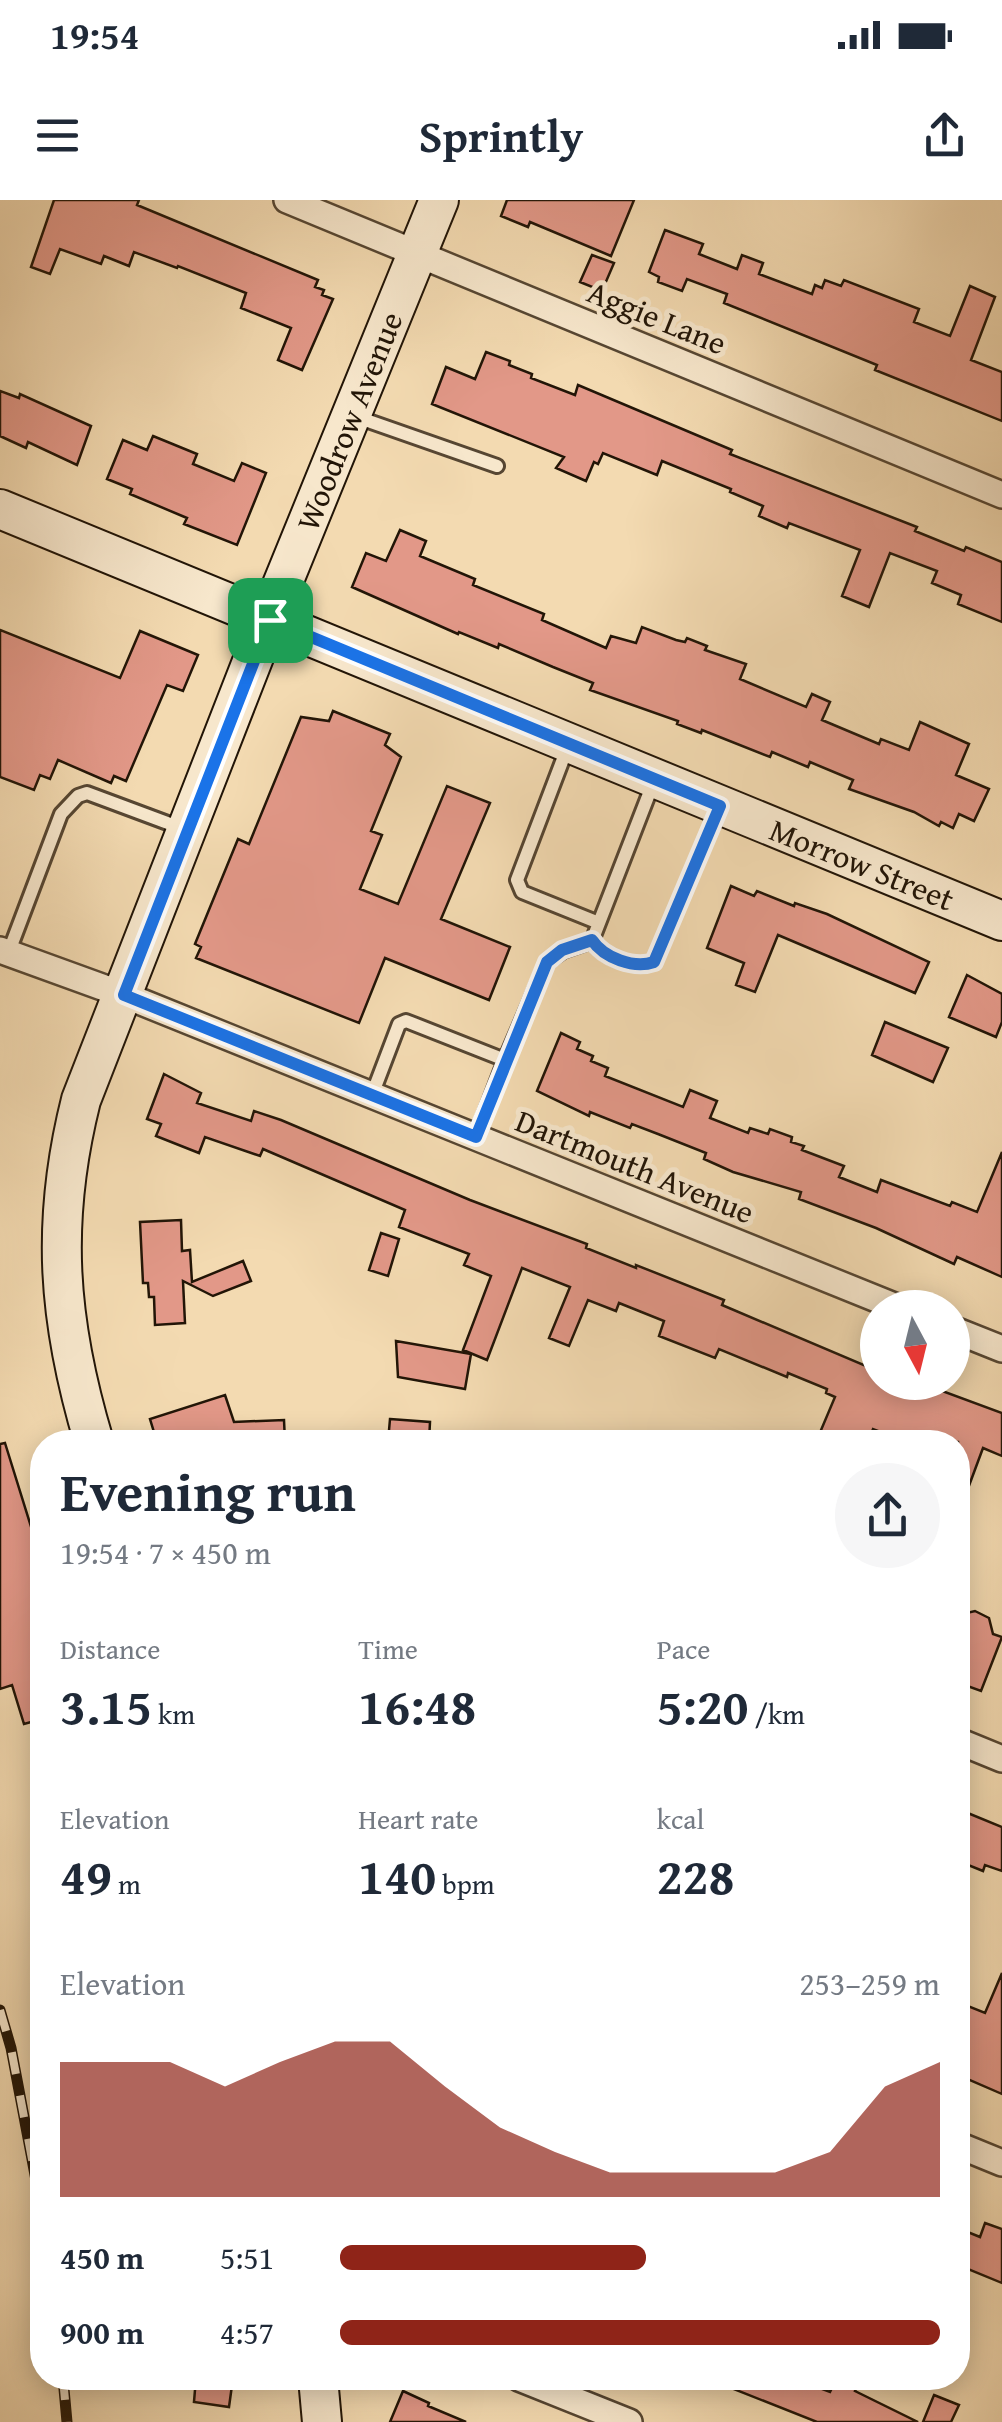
<!DOCTYPE html>
<meta charset="utf-8">
<style>
body{margin:0;font-family:"Gentium Book Plus",serif;background:#f6f6f7;color:#1f2937;height:100vh;display:flex;flex-direction:column;font-size:38px;white-space:nowrap}
*{box-sizing:border-box;margin:0}
p{font-size:32px;color:#747a83}
.icon{flex:none;width:55px;height:55px;fill:none;stroke:currentColor;stroke-width:2;stroke-linecap:round;stroke-linejoin:round}
.map{position:relative;flex:1;overflow:hidden}
.details{position:absolute;left:30px;top:1230px;width:940px;height:960px;display:flex;flex-direction:column;background:#fff;border-radius:40px;box-shadow:0 5px 25px #0003}
.details>*{flex:none}
.needle{width:65px;rotate:173deg}
.controls{position:absolute;left:860px;top:1090px;display:grid;gap:20px}
.controls a{display:grid;place-items:center;width:110px;height:110px;border-radius:50%;background:#fff;box-shadow:0 5px 25px #0003;font-size:50px}
.pin{position:absolute;display:grid;place-items:center;width:85px;height:85px;color:#fff;margin:-42px;border-radius:20px;box-shadow:0 5px 15px #0006}
.round{display:grid;place-items:center;flex:none;width:105px;height:105px;border-radius:52px;background:#f6f6f7}
.summary{display:flex;align-items:center;justify-content:space-between;height:170px;padding:0 30px}
h1{font-size:55px;font-weight:600;line-height:75px}
.stats{display:grid;grid-template-columns:repeat(3,1fr);gap:15px;height:170px;padding:10px 30px}
.stats div{display:grid;align-content:center}
.stats b{font-size:50px;font-weight:600}
.stats small{font-size:28px;font-weight:400}
.stats p{font-size:28px}
.chart{height:280px;padding:20px 30px}
.chart p{display:flex;justify-content:space-between}
.chart svg{width:100%;height:180px;margin-top:10px;fill:#8f2418;opacity:.7}
ul{padding:0 30px;list-style:none;font-size:32px}
li{display:grid;grid-template-columns:160px 120px 1fr;align-items:center;height:75px}
li i{height:25px;border-radius:12px;background:#8f2418}
.status{display:flex;justify-content:space-between;align-items:center;height:70px;padding:0 50px;background:#fff;direction:ltr}
.status svg{height:28px;fill:currentColor}
header{display:flex;justify-content:space-between;align-items:center;height:130px;padding:0 30px;background:#fff;font-size:45px;font-weight:600}
.map>svg:first-child{display:block}
</style>
<div class="status"><b>19:54</b><svg viewBox="0 0 49 12"><path d="M0 12V9h3v3zM5 12V6h3v6zM10 12V3h3v9zM15 12V0h3v12zM26 1h20v11H26zM47 4h2v5h-2z"/></svg></div>
<header><svg class="icon" aria-label="menu" viewBox="0 0 24 24"><path d="M4 6h16M4 12h16M4 18h16"/></svg>Sprintly<svg class="icon" aria-label="share" viewBox="0 0 24 24"><path d="M12 15V3M7 8l5-5 5 5M5 13v7h14v-7"/></svg></header>
<div class="map">
<svg width="1002" height="2222" viewBox="0 0 1002 2222">
<rect width="100%" height="100%" fill="#f3dab1"/>
<filter id="stains"><feTurbulence type="fractalNoise" baseFrequency=".002" numOctaves="4"/><feColorMatrix values="0 0 0 0 .2 0 0 0 0 .09 0 0 0 0 .02 0 0 0 .5 -.17"/></filter>
<radialGradient id="worn" r=".72"><stop offset=".6" stop-color="#630" stop-opacity="0"/><stop offset="1" stop-color="#630" stop-opacity=".3"/></radialGradient>
<path fill="#e29888" stroke="#221507" stroke-width="2.5" d="M 54,0 L 139,0 L 137,5 L 318,80 L 315,87 L 324,90 L 322,95 L 333,99 L 302,170 L 278,160 L 291,128 L 241,108 L 246,93 L 178,66 L 177,68 L 134,52 L 129,66 L 104,56 L 101,64 L 60,49 L 50,74 L 31,67 Z
M 507,0 L 634,0 L 611,56 L 530,22 L 528,27 L 501,16 Z
M 665,30 L 703,44 L 699,54 L 737,69 L 742,55 L 763,63 L 759,74 L 812,94 L 815,85 L 822,88 L 825,80 L 841,86 L 844,80 L 919,109 L 914,122 L 950,136 L 970,86 L 995,97 L 971,160 L 1002,172 L 1002,221 L 875,170 L 877,165 L 724,103 L 727,94 L 687,79 L 682,91 L 658,82 L 659,77 L 649,72 Z
M 592,55 L 614,63 L 602,91 L 580,82 Z
M 486,152 L 510,161 L 509,165 L 532,174 L 531,178 L 575,195 L 578,185 L 732,250 L 730,254 L 917,327 L 915,331 L 964,351 L 966,347 L 1002,362 L 1002,422 L 958,404 L 961,395 L 932,383 L 937,371 L 890,353 L 869,407 L 842,396 L 860,350 L 789,323 L 787,328 L 759,316 L 763,306 L 730,292 L 731,289 L 662,261 L 657,275 L 603,253 L 598,264 L 594,262 L 586,281 L 556,268 L 564,257 L 432,204 L 446,167 L 475,179 Z
M 0,191 L 19,198 L 20,194 L 91,226 L 77,265 L 28,242 L 26,248 L 0,236 Z
M 153,236 L 197,254 L 193,264 L 234,281 L 242,263 L 266,273 L 237,345 L 184,324 L 187,318 L 130,294 L 132,289 L 107,279 L 123,240 L 147,250 Z
M 400,330 L 426,341 L 420,356 L 475,379 L 473,385 L 544,414 L 542,420 L 606,448 L 611,436 L 636,443 L 642,427 L 676,440 L 685,442 L 687,438 L 707,446 L 705,450 L 746,464 L 740,479 L 806,507 L 812,494 L 830,502 L 822,520 L 879,544 L 881,539 L 909,550 L 920,522 L 969,544 L 956,575 L 989,589 L 974,621 L 959,614 L 953,628 L 941,622 L 939,626 L 914,612 L 849,589 L 853,580 L 810,562 L 808,567 L 772,552 L 770,557 L 702,530 L 701,533 L 677,524 L 678,521 L 590,490 L 593,483 L 553,467 L 499,444 L 498,448 L 459,432 L 458,434 L 352,387 L 366,353 L 386,361 Z
M 0,430 L 120,478 L 140,431 L 198,455 L 183,491 L 167,485 L 126,581 L 114,576 L 111,583 L 58,560 L 50,579 L 40,575 L 34,590 L 0,577 Z
M 333,511 L 390,534 L 385,545 L 401,557 L 371,631 L 382,635 L 360,689 L 398,704 L 447,586 L 490,603 L 441,719 L 510,747 L 489,800 L 385,758 L 359,823 L 196,758 L 201,747 L 195,744 L 238,639 L 249,644 L 301,517 L 329,521 Z
M 731,686 L 754,696 L 757,691 L 794,706 L 795,703 L 827,714 L 929,762 L 915,793 L 778,735 L 755,792 L 736,785 L 744,763 L 707,748 Z
M 967,775 L 1002,794 L 1002,822 L 996,837 L 949,817 Z
M 885,822 L 948,848 L 933,882 L 872,855 Z
M 561,833 L 580,842 L 577,849 L 593,856 L 591,861 L 608,868 L 605,876 L 683,907 L 690,890 L 717,901 L 710,918 L 748,933 L 750,928 L 768,934 L 770,929 L 792,937 L 791,942 L 804,946 L 802,950 L 844,966 L 839,977 L 877,992 L 881,980 L 950,1006 L 952,1002 L 977,1012 L 1002,952 L 1002,1077 L 957,1057 L 954,1064 L 876,1028 L 799,999 L 801,992 L 733,972 L 704,959 L 706,953 L 658,934 L 632,924 L 630,928 L 590,912 L 589,916 L 537,891 Z
M 164,874 L 201,893 L 197,903 L 251,921 L 254,911 L 281,920 L 470,1000 L 587,1044 L 586,1048 L 636,1068 L 636,1065 L 724,1100 L 722,1105 L 878,1171 L 878,1182 L 918,1182 L 1002,1213 L 1002,1256 L 983,1248 L 960,1310 L 958,1310 L 958,1242 L 907,1242 L 873,1229 L 868,1242 L 816,1242 L 835,1197 L 826,1193 L 827,1189 L 788,1173 L 787,1177 L 719,1149 L 715,1158 L 659,1136 L 664,1121 L 619,1103 L 616,1111 L 588,1100 L 569,1146 L 549,1138 L 570,1087 L 522,1068 L 487,1160 L 463,1150 L 491,1076 L 464,1065 L 469,1054 L 399,1027 L 405,1010 L 263,949 L 260,956 L 205,937 L 199,953 L 156,936 L 161,924 L 147,919 Z
M 181,1020 L 182,1051 L 190,1050 L 192,1082 L 243,1061 L 251,1081 L 213,1096 L 183,1081 L 185,1123 L 155,1125 L 154,1097 L 149,1097 L 148,1083 L 143,1083 L 140,1022 Z
M 381,1033 L 399,1039 L 388,1076 L 369,1070 Z
M 396,1141 L 471,1154 L 465,1189 L 398,1177 Z
M 225,1195 L 234,1222 L 284,1220 L 285,1242 L 157,1242 L 150,1219 Z
M 390,1219 L 430,1222 L 429,1242 L 388,1242 Z
M 5,1243 L 42,1362 L 42,1519 L 24,1524 L 12,1485 L 0,1489 L 0,1244 Z
M 975,1411 L 989,1418 L 993,1434 L 1002,1437 L 981,1491 L 959,1483 L 965,1469 L 958,1466 L 958,1415 Z
M 958,1609 L 1002,1627 L 1002,1671 L 985,1665 L 983,1671 L 958,1661 Z
M 1002,1773 L 1002,1894 L 958,1875 L 958,1802 L 985,1813 Z
M 985,2023 L 1002,2029 L 1002,2083 L 958,2065 L 958,2028 L 980,2037 Z
M 196,2178 L 233,2178 L 229,2207 L 194,2202 Z
M 706,2178 L 793,2178 L 830,2192 L 837,2178 L 842,2178 L 858,2185 L 855,2191 L 918,2222 L 817,2222 Z
M 403,2191 L 429,2203 L 428,2206 L 466,2222 L 390,2222 Z
M 934,2195 L 959,2205 L 951,2222 L 923,2222 Z"/>
<g fill="none" stroke-linecap="round" stroke-linejoin="round">
<g stroke="#564632" stroke-width="18">
<path id="lane" d="M 354,216 L 497,266
M 568,546 L 517,680 L 522,692 L 599,723
M 654,581 L 592,741 C 604,758 634,769 654,762 L 719,608
M 8,754 L 61,614 L 78,596 L 87,593 L 181,628
M 505,860 L 547,762 L 563,751 L 592,741
M 372,895 L 399,824 L 406,821 L 505,860 L 476,937"/>
</g>
<g stroke="#564632" stroke-width="30">
<path id="street" d="M 287,0 L 1002,295
M 0,750 L 124,795 L 899,1108
M 952,1129 L 1002,1149
M 958,1541 L 1002,1559
M 958,1945 L 1002,1963
M 519,2178 L 629,2222"/>
</g>
<g stroke="#221507" stroke-width="42">
<path id="secondary" d="M 0,309 L 1002,721
M 94,1242 C 58,1122 50,1023 81,900 L 282,385 L 439,0
M 318,2178 L 322,2222"/>
</g>
<use href="#lane" stroke="#f7e7cc" stroke-width="12"/>
<use href="#street" stroke="#f7e7cc" stroke-width="25"/>
<use href="#secondary" stroke="#f7e7cc" stroke-width="38"/>
<g stroke="#221507" stroke-width="11">
<path id="rail" d="M 0,1810 L 11,1848 L 42,2012
M 63,2178 L 67,2222"/>
</g>
<use href="#rail" stroke="#f7e7cc" stroke-width="8" stroke-dasharray="22" stroke-linecap="butt"/>
</g>
<g fill="none" stroke-linecap="round" stroke-linejoin="round">
<g stroke="#fff" stroke-width="20">
<path id="route" d="M 270,420 L 720,606 L 654,762 C 634,769 604,758 592,740 L 562,750 L 547,762 L 476,937 L 124,795 Z"/>
</g>
<use href="#route" stroke="#1a73e8" stroke-width="12"/>
</g>
<g text-anchor="middle" dominant-baseline="central" stroke-width="10" stroke-linejoin="round" paint-order="stroke">
<g font-size="32" fill="#221507" stroke="#f7e7cc">
<text transform="translate(657 117) rotate(22)">Aggie Lane</text>
<text transform="translate(349 221) rotate(-68)">Woodrow Avenue</text>
<text transform="translate(862 664) rotate(22)">Morrow Street</text>
<text transform="translate(635 966) rotate(22)">Dartmouth Avenue</text>
</g>
</g>
<rect width="100%" height="100%" filter="url(#stains)"/>
<rect width="100%" height="100%" fill="url(#worn)"/>
</svg>
<div class="controls">
<a><svg class="needle" viewBox="-14 -14 28 28"><path d="M0-13l5 13h-10z" fill="#e53935"/><path d="M0 13l5-13h-10z" fill="#747a83"/></svg></a>
</div>
<div class="pin" style="left:270px;top:420px;background:#1e9e55"><svg class="icon" aria-label="arrive" viewBox="0 0 24 24"><path d="M6 21V4h12l-3 4 3 4H6"/></svg></div>
<section class="details">
<div class="summary"><div><h1>Evening run</h1><p>19:54 · 7 × 450 m</p></div><a class="round"><svg class="icon" aria-label="share" viewBox="0 0 24 24"><path d="M12 15V3M7 8l5-5 5 5M5 13v7h14v-7"/></svg></a></div>
<div class="stats">
<div><p>Distance</p><b>3.15<small> km</small></b></div>
<div><p>Time</p><b>16:48</b></div>
<div><p>Pace</p><b>5:20<small> /km</small></b></div>
</div>
<div class="stats">
<div><p>Elevation</p><b>49<small> m</small></b></div>
<div><p>Heart rate</p><b>140<small> bpm</small></b></div>
<div><p>kcal</p><b>228</b></div>
</div>
<div class="chart"><p><span>Elevation</span>253–259 m</p>
<svg viewBox="0 0 160 44" preserveAspectRatio="none"><path d="M0 44V11L10 11L20 11L30 17L40 11L50 6L60 6L70 17L80 27L90 33L100 38L110 38L120 38L130 38L140 33L150 17L160 11V44z"/></svg>
</div>
<ul>
<li><b>450 m</b>5:51<i style="width:51%"></i></li>
<li><b>900 m</b>4:57<i style="width:100%"></i></li>
</ul>
</section>
</div>
